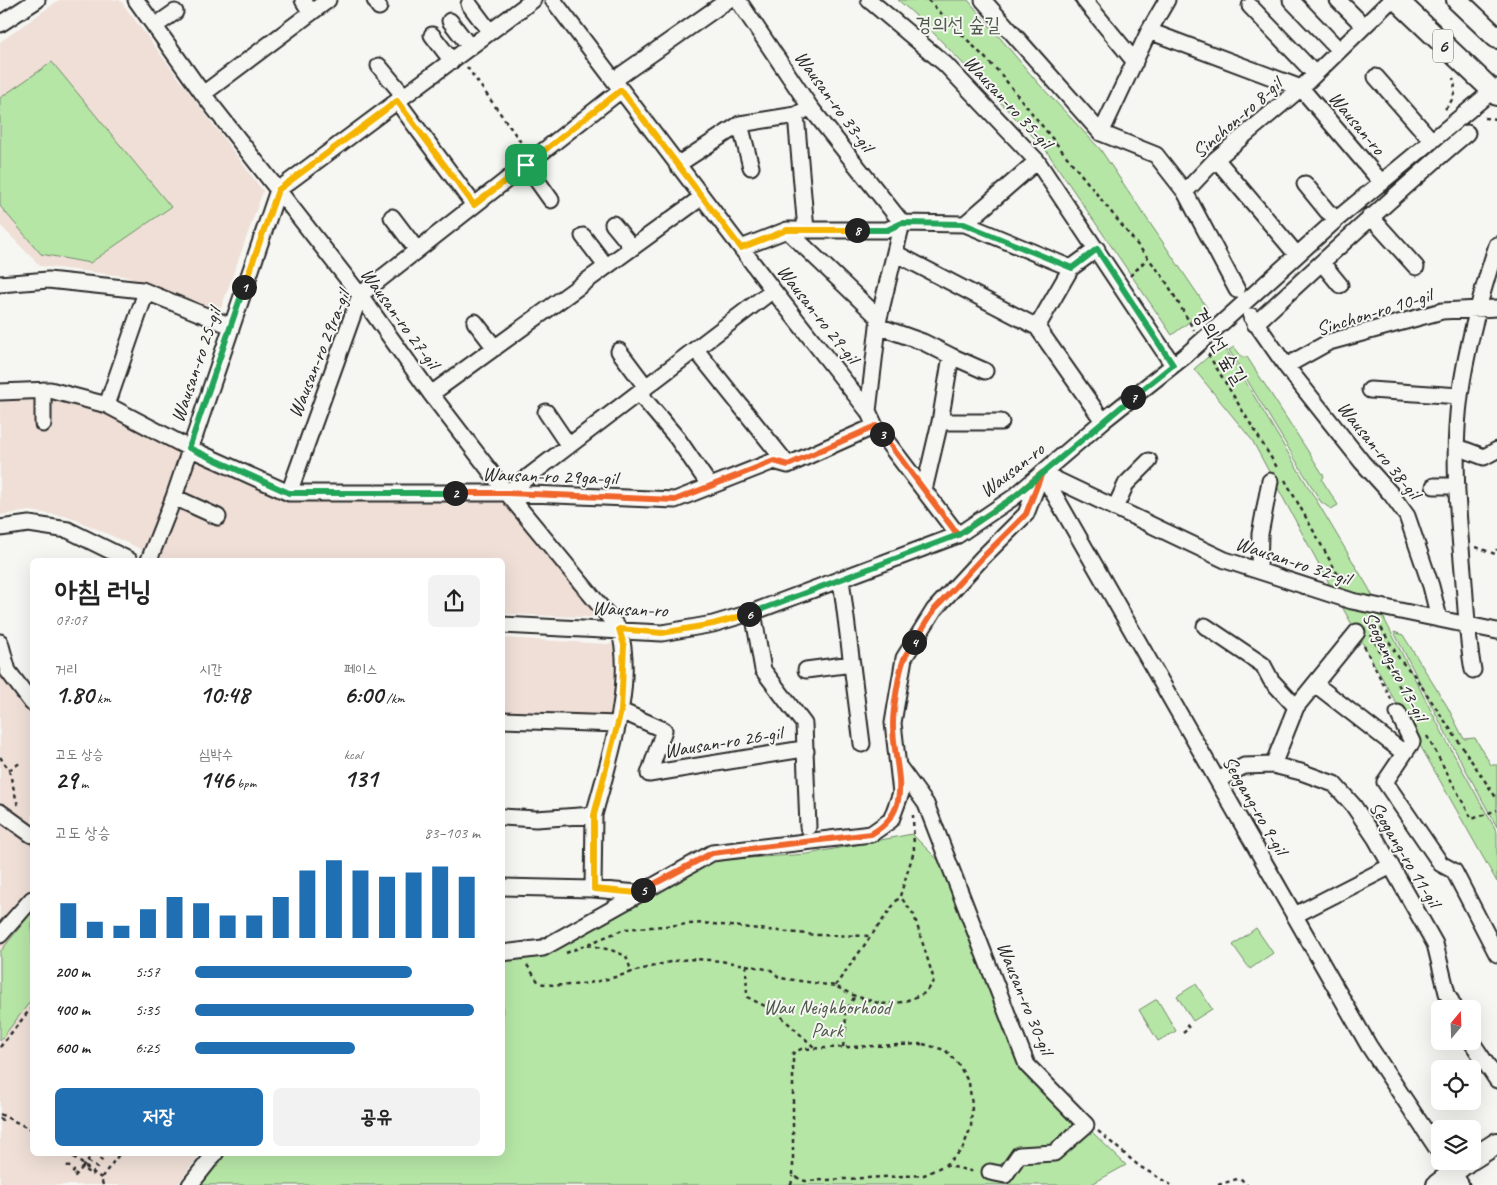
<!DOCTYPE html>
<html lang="ko">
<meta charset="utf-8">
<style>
body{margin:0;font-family:Caveat,"Poor Story",sans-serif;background:#f2f2f2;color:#222;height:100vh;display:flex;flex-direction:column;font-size:19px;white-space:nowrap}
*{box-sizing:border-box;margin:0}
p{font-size:16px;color:#767676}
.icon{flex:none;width:28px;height:28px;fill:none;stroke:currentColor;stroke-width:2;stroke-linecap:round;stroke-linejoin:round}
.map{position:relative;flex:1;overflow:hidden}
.details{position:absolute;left:30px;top:558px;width:475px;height:598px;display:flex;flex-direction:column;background:#fff;border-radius:8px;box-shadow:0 5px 20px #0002}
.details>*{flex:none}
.needle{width:32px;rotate:19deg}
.controls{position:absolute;left:1431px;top:1000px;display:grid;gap:10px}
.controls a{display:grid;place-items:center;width:50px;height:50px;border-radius:8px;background:#fff;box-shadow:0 5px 20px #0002;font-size:25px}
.pin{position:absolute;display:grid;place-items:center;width:42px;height:42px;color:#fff;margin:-21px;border-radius:10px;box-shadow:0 2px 8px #0006}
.km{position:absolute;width:25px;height:25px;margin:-12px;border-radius:50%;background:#222;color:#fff;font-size:14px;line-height:25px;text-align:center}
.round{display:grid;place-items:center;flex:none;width:52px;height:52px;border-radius:8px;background:#f2f2f2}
.head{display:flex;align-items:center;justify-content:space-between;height:85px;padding:0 25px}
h1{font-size:28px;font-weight:700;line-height:38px}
.metrics{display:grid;grid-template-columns:repeat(3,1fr);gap:8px;height:85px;padding:5px 25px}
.metrics div{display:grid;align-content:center}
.metrics b{font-size:25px;font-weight:700}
.metrics small{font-size:14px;font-weight:400}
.metrics p{font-size:14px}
.chart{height:140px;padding:10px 25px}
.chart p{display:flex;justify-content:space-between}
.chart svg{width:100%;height:90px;margin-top:5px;stroke:#1f6fb2;stroke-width:6}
.action{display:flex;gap:10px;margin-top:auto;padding:10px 25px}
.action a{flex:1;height:58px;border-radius:8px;background:#1f6fb2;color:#fff;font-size:20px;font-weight:700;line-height:58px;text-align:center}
.action a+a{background:#f2f2f2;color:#222}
ul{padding:0 25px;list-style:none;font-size:16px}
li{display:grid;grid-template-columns:80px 60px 1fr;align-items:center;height:38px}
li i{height:12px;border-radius:6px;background:#1f6fb2}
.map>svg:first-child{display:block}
</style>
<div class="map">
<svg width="1497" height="1185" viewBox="0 0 1497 1185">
<rect width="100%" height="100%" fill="#f6f6f2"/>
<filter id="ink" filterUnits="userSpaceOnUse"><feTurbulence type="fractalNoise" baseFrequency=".02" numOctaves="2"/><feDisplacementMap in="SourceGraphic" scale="10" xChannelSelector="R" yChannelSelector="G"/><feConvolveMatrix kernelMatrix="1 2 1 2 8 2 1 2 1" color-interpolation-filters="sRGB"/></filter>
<g filter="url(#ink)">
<path fill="#efdfd7" d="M 59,0 L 120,0 L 263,191 L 220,311 L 124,276 L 40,266 L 0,225 L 0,42 Z
M 6,391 L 107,405 L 289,493 L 507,493 L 609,618 L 503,614 L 502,560 L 165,560 L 70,517 L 30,511 L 0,515 L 0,392 Z
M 502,638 L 624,645 L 618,724 L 503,720 Z
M 0,655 L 32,709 L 32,1152 L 201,1153 L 177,1185 L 0,1185 Z"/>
<path fill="#b6e6a6" stroke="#708868" d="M 898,0 L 968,0 L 1038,83 L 1100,149 L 1207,308 L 1172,335 L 1045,149 L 922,21 Z
M 52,62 L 171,207 L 90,263 L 41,254 L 0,206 L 0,98 Z
M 1223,344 L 1368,587 L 1448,744 L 1497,832 L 1497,882 L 1336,596 L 1252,440 L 1194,369 Z
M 1234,347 L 1243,358 L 1247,357 L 1324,476 L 1322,480 L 1338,505 L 1331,509 L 1321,502 L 1229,350 Z
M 1394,632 L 1403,635 L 1447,706 L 1464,739 L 1475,738 L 1491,765 L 1497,765 L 1497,827 L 1442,726 Z
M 912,834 L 948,870 L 1023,1065 L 1126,1165 L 1090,1185 L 197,1185 L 223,1153 L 502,1152 L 503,961 L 546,956 L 704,861 L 808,854 Z
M 32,912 L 32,999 L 0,1041 L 0,952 Z
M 1256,928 L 1273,953 L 1250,969 L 1233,945 Z
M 1196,984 L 1212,1009 L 1193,1021 L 1177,996 Z
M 1157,999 L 1176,1031 L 1158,1041 L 1139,1010 Z"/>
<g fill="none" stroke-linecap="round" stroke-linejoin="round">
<g stroke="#2b2b2b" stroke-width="19">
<path id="minor" d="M 136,0 L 203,94 L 360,295 L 431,394 L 507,493 L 619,629 C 636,683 608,762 594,815 L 536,819 L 502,817
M 303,0 L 311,13
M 375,0 L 379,7
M 553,0 L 773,290 L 868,411 L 875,426 L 958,535
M 738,0 L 810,107 L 902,223 L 879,318 L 868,411
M 869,0 L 945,64 L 1037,161 L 1173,365
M 983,0 L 1101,133 L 1156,155 L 1185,192 L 1237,290
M 1084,0 L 1135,62
M 1291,0 L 1339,50
M 1338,0 L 1364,26
M 469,4 L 490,32
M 1250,6 L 1314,73
M 450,21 L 470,47
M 0,24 L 37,0
M 155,26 L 175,12
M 1149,31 L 1301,88 L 1382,183
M 432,35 L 452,61
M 379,66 L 404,96
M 1376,77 L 1432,141
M 614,80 L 728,0
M 203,94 L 328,0
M 397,101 L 474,205
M 796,115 L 806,230
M 740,124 L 751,167
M 1101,133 L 1149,31 L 1167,0
M 1216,159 L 1297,255
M 526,165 L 551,200
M 677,165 L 740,124 L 796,115 L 810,107
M 1305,184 L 1327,211 L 1337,219
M 1185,192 L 1216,159 L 1301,88 L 1391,0
M 1370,216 L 1416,267
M 392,217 L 417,250
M 613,224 L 632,247
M 965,224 L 1071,268 L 1097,249
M 787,230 L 879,318
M 583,236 L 606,266
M 741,248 L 787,230 L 887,230 L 902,223 L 965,224 L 1037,161
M 895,253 L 1037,327 L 1103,421
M 1322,263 L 1340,285
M 0,284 L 48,280 L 142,290 L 231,326
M 1251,316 L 1286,366 L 1362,462 L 1391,494 L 1407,516 L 1431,586 L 1439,618
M 1224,321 L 1337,219 L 1497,87
M 475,322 L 495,348
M 1255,324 C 1325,259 1394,195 1467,133
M 878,326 L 923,342 L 951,356 L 940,422 L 924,490
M 1037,327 L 1071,268
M 696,350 L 788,465
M 619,351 L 646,387
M 951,356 L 985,371
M 1286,366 L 1329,342 L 1373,330 L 1442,311 L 1497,308
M 642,390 L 644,399 L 677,438 L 710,486
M 1370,390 L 1460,396
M 0,392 L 50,390 L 107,405 L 189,448 L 289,493 L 507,493 L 675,500 L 774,461 L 788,465 L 875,426
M 431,394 L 702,197
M 107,405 L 146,292
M 546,412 L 569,446
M 940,422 L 1001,422
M 43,424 L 43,390
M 1457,447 L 1484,457 L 1497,450
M 1042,473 L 1369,1046 L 1440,1153
M 1042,473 L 1225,560 L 1352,601 L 1497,631
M 1434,486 L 1457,486
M 289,493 L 360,295 L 621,90
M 507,493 L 773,290
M 174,497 L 218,517
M 1115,508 L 1126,484 L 1149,461
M 0,528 L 29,524 L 68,530 L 129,560
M 149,560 L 174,497 L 278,190 L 533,0
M 1259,570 L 1260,534 L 1270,481
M 841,579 L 862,744
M 753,612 L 763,670 L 804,724 L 808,827
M 502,625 L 662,633 L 713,624 L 753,612 L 958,535 L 1014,497 L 1103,421 L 1186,355
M 1205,626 L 1263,665 L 1271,680 L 1296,707
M 0,642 L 8,671 L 32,703
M 806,670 L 852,664
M 1473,670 C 1467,638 1466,604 1463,571 C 1458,514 1452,454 1460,396 C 1467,344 1481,294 1497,245
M 1315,684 L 1404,753
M 621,711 L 664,730 L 649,774 L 797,750 L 806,751
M 1398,713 L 1412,742 L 1385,782 L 1441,864 L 1454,871 L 1497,954
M 502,720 L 618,724
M 1273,765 L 1296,707 L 1357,632
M 899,767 L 926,804 L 1027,1065 L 1086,1125 L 1054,1153 L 1019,1155 L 1005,1175 L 990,1172
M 1218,780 L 1244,766 L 1273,765 L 1301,772 L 1334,784 L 1353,805 L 1376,839 L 1435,944 L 1447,993 L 1455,1009
M 0,812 L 32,835
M 502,887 L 593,889 L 638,893
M 593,889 L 594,815
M 1295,915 L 1391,866
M 0,935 L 32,899
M 502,953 L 543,948 L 712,853 L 871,834 L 891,820 L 901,793 L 893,723 L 904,658 L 934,610 L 982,558 L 1026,514 L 1042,473
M 1471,1041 L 1497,1080
M 1446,1161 L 1461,1185
M 190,1185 L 216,1152"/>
</g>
<g stroke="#2b2b2b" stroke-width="24">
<path id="major" d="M 1397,0 L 1497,95
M 1457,0 L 1497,38
M 1472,1159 L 1497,1143
M 1437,1185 L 1468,1161"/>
</g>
<path stroke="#2b2b2b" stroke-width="2.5" stroke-dasharray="4 4" stroke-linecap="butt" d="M 928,0 L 999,72 L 1164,278 L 1194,330
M 467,67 L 525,148
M 1445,109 C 1454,100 1457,90 1453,78
M 1484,118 L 1497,119
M 1130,276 L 1147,259
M 1208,354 L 1278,469
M 1285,480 L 1342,582
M 1476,547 L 1495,554 L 1497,549
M 1377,621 L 1400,660 L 1414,675 L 1497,799
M 1371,635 L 1407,700
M 1364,646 L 1392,701
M 1427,736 L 1472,819 L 1497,810
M 0,757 L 9,770 L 18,806
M 9,770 L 20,763
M 588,945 L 611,950 L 626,956 L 632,973
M 566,953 L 625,929 L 703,923 L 816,935 L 872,936
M 527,965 L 539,983 C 585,992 625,972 670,962 C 695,956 720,961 746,965 L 747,997 L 775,1011 L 815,1048
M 746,965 L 771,970 L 780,978 L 835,986 L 855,996 L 882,1004 L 903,1002 L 925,993 L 934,980 L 914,915 L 900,896 L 914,851 L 913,815
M 835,986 L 900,896
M 1183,1033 L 1189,1028 L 1185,1023
M 923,1044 L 945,1050 L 957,1062 L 969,1083 L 972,1105 L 971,1127 L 962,1150 L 945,1165 L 924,1175 L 805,1181 L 793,1176 L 793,1053 L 801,1049 Z
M 0,1047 L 32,1007
M 843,1047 L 846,1027 L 845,1013 L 855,996
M 0,1114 L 32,1130
M 0,1118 L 5,1124
M 1098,1131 L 1139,1166 L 1171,1185
M 67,1152 L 84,1165
M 94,1152 L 82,1168 L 92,1175 L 97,1168 L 89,1162 L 86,1167 L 101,1178
M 93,1154 L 104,1162
M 67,1165 L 74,1171 L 72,1174 L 75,1176 L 82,1168
M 945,1165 L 975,1172
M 103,1185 L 101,1178 L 121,1152
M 791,1185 L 793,1176
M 1218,1185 L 1240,1178 L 1247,1185"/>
<use href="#minor" stroke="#f6f6f2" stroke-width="15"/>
<use href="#major" stroke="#f6f6f2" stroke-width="20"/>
<g stroke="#2b2b2b" stroke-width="19" stroke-linecap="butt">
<path id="minor-bridge" d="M 1186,355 L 1224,321"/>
</g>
<use href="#minor-bridge" stroke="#f6f6f2" stroke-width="15"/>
</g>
</g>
<g fill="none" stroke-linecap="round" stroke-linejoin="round" filter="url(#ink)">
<g stroke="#fff" stroke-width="10">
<path id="split-1" d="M 244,287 L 278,190 L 397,101 L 474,205 L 526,165"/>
</g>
<g stroke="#fff" stroke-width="10">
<path id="split-2" d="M 244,287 L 189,448 L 289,493 L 455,493"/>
</g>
<g stroke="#fff" stroke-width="10">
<path id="split-3" d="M 455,493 L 507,493 L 675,500 L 774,461 L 788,465 L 876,426 L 882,434"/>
</g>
<g stroke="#fff" stroke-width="10">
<path id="split-4" d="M 882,434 L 958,535 L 1014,497 L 1042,473 L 1026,514 L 982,558 L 934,610 L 914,642"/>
</g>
<g stroke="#fff" stroke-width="10">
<path id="split-5" d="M 643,890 L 712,853 L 871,834 C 918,808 892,765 893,723 C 893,710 899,671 904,659 C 906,653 911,648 914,642"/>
</g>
<g stroke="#fff" stroke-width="10">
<path id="split-6" d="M 643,890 L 638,893 L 594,889 L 594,815 L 621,711 L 624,645 L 619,629 L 662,633 L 713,624 L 749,614"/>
</g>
<g stroke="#fff" stroke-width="10">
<path id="split-7" d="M 749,614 L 958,535 L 1014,497 L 1133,397"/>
</g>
<g stroke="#fff" stroke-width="10">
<path id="split-8" d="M 857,230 L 887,230 L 902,223 L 964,224 L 1072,268 L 1097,249 L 1173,365 L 1133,397"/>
</g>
<g stroke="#fff" stroke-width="10">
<path id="split-9" d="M 526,165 L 621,90 L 741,248 L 787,230 L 857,230"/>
</g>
<use href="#split-1" stroke="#f5b400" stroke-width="6"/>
<use href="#split-2" stroke="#22a559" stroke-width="6"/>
<use href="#split-3" stroke="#f0652b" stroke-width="6"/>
<use href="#split-4" stroke="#f0652b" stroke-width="6"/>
<use href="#split-5" stroke="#f0652b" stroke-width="6"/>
<use href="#split-6" stroke="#f5b400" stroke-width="6"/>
<use href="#split-7" stroke="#22a559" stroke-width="6"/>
<use href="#split-8" stroke="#22a559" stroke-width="6"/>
<use href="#split-9" stroke="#f5b400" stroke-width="6"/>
</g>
<g text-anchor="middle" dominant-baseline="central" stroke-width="4" stroke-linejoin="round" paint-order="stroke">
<rect fill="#f6f6f2" stroke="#686867" stroke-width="1" x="1433" y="29.5" width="20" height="33" rx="4"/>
<g font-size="19" font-weight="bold" fill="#2b2b2b">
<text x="1443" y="46">6</text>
</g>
<g font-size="20" fill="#4e5a4a" stroke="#f6f6f2">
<text x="958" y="24">경의선 숲길</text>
<text x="827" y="1007">Wau Neighborhood<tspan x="827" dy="23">Park</tspan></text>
</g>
<g font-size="20" fill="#2b2b2b" stroke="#f6f6f2">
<text transform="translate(834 101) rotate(54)">Wausan-ro 33-gil</text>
<text transform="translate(1008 102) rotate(47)">Wausan-ro 35-gil</text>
<text transform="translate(1237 118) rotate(-41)">Sinchon-ro 8-gil</text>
<text transform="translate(1357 123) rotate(50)">Wausan-ro</text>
<text transform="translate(1374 312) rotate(-17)">Sinchon-ro 10-gil</text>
<text transform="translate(818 314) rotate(52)">Wausan-ro 29-gil</text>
<text transform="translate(400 318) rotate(54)">Wausan-ro 27-gil</text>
<text transform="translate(1220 346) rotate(59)">경의선 숲길</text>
<text transform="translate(319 354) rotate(-68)">Wausan-ro 29ra-gil</text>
<text transform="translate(196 365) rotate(-71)">Wausan-ro 25-gil</text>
<text transform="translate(1379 450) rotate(51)">Wausan-ro 38-gil</text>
<text transform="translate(1012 470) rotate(-38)">Wausan-ro</text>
<text transform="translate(550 476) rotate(2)">Wausan-ro 29ga-gil</text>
<text transform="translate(1293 561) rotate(18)">Wausan-ro 32-gil</text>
<text transform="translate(630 609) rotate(2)">Wausan-ro</text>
<text transform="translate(1395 666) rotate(63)">Seogang-ro 13-gil</text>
<text transform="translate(723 742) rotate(-9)">Wausan-ro 26-gil</text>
<text transform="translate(1255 805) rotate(60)">Seogang-ro 9-gil</text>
<text transform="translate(1405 854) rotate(59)">Seogang-ro 11-gil</text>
<text transform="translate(1025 998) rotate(68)">Wausan-ro 30-gil</text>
</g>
</g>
</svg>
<div class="controls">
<a><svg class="needle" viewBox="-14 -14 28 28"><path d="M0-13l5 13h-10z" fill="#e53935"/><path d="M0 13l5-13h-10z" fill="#767676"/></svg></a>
<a><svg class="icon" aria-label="locate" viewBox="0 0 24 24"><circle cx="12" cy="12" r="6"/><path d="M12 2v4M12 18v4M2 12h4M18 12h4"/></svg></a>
<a><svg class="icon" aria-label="layers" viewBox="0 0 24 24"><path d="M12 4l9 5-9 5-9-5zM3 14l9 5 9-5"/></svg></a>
</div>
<div class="pin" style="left:526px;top:165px;background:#1e9e55"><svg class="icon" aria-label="arrive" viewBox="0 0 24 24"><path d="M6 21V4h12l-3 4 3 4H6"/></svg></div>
<b class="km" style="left:244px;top:287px">1</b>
<b class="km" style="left:455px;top:493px">2</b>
<b class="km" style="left:882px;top:434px">3</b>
<b class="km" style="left:914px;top:642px">4</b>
<b class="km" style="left:643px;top:890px">5</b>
<b class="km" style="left:749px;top:614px">6</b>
<b class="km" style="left:1133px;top:397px">7</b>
<b class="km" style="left:857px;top:230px">8</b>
<section class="details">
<div class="head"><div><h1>아침 러닝</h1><p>07:07</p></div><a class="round"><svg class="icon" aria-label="share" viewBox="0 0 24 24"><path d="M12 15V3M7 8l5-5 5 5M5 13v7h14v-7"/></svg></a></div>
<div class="metrics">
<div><p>거리</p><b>1.80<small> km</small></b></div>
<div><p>시간</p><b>10:48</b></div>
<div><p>페이스</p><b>6:00<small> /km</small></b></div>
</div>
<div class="metrics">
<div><p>고도 상승</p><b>29<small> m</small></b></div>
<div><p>심박수</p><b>146<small> bpm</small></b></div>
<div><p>kcal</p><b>131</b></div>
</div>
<div class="chart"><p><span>고도 상승</span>83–103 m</p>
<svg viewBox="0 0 160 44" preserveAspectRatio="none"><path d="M5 44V27M15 44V36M25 44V38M35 44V30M45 44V24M55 44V27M65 44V33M75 44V33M85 44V24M95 44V11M105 44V6M115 44V11M125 44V14M135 44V12M145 44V9M155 44V14"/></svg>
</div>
<ul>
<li><b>200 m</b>5:57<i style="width:76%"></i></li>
<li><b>400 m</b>5:35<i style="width:98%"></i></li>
<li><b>600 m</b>6:25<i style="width:56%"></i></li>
</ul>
<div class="action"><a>저장</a><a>공유</a></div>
</section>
</div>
